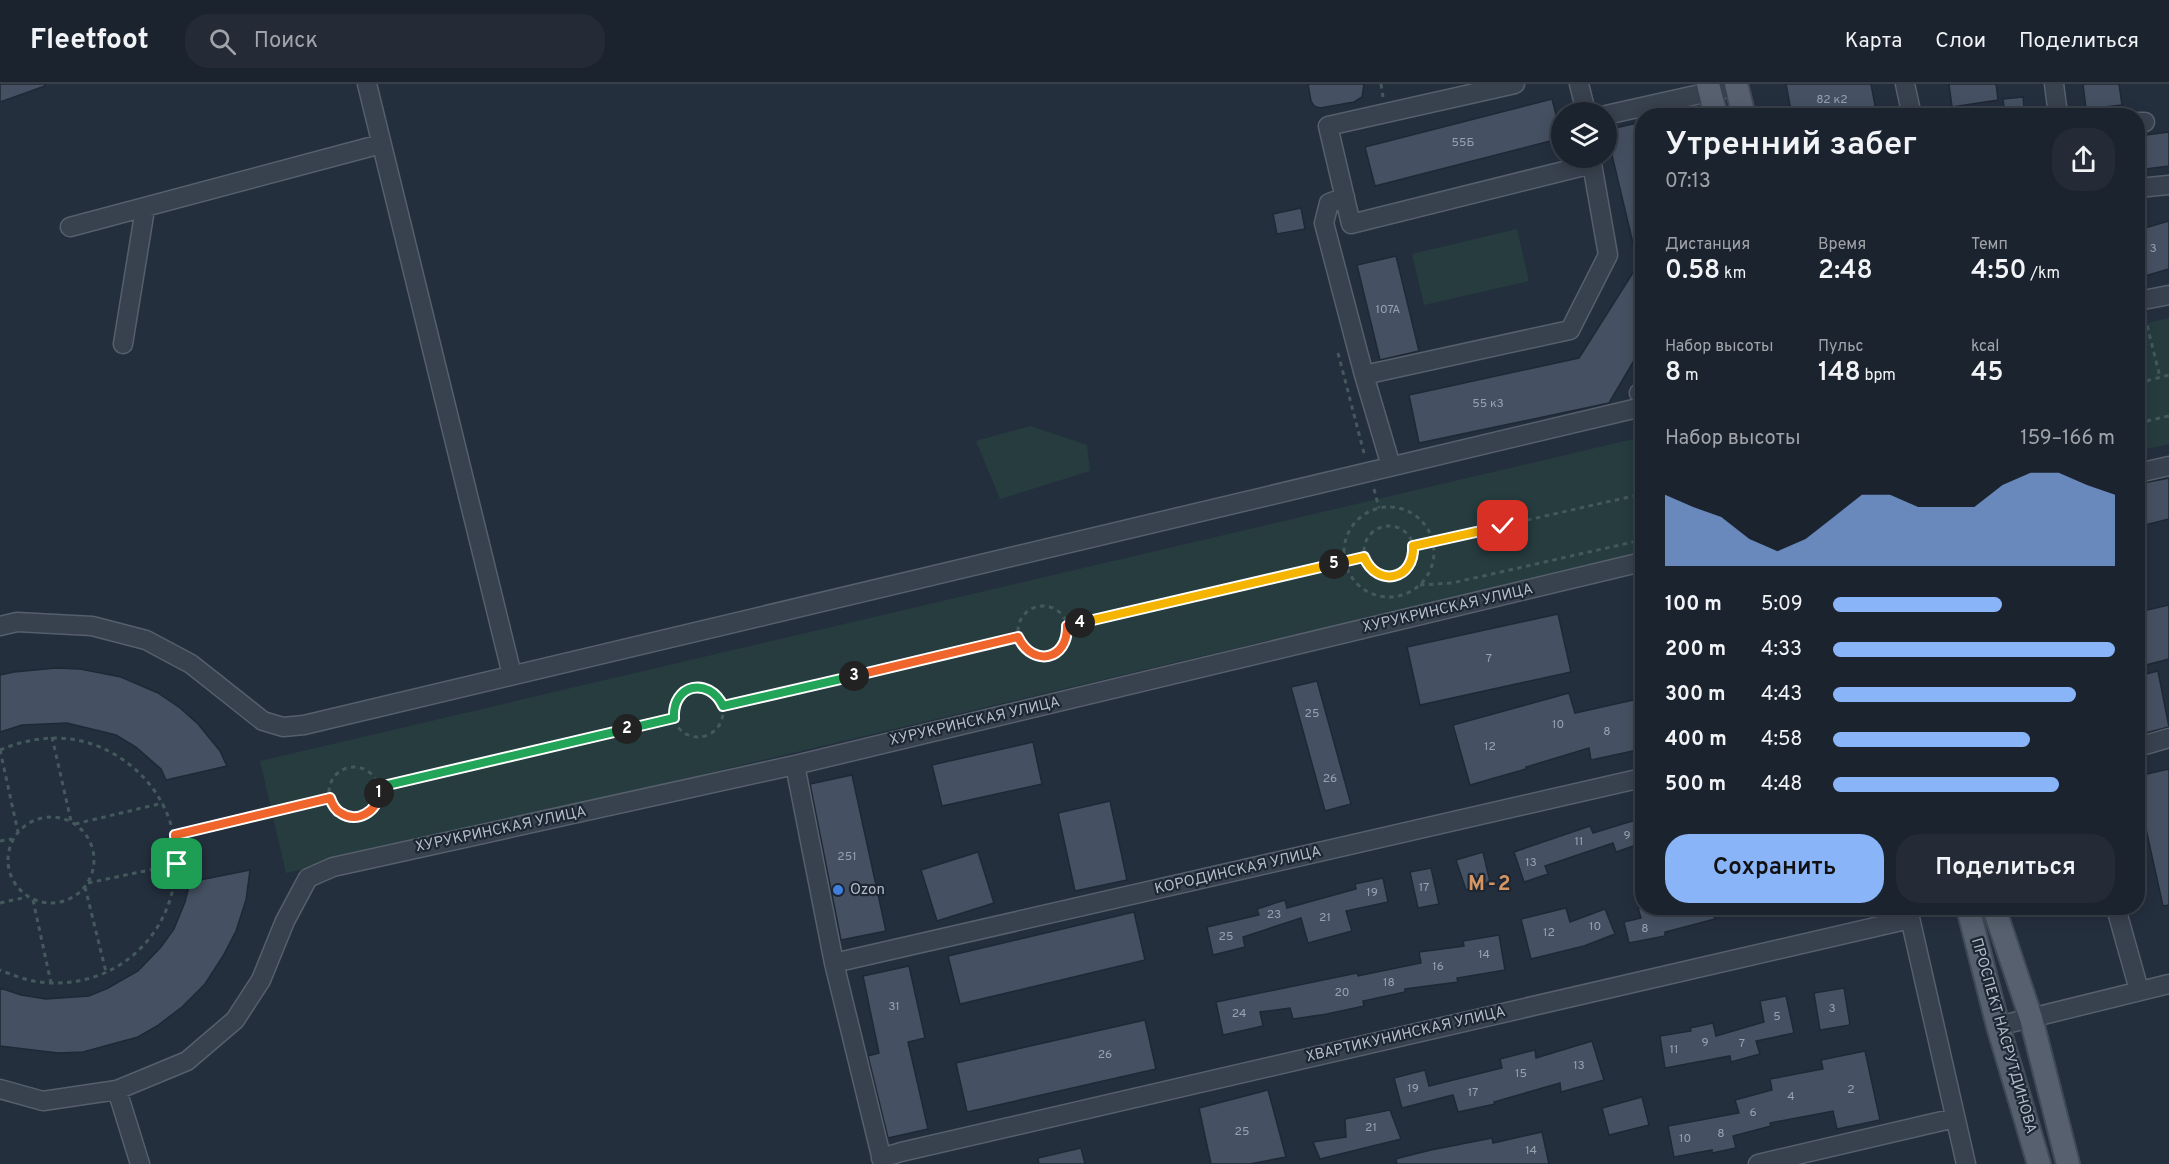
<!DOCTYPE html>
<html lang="ru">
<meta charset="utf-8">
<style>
body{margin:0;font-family:Overpass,sans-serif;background:#242b36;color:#f1f3f6;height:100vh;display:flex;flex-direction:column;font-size:22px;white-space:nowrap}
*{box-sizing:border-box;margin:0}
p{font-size:20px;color:#a0a4aa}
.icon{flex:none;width:33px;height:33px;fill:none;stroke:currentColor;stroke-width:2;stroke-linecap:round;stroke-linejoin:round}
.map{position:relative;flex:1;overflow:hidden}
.sheet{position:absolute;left:1635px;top:24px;width:510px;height:807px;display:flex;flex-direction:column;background:#1b232e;border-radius:24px;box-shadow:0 3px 15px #0003,0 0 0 2px #39404a}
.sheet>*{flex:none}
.controls{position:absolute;left:1551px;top:18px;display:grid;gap:12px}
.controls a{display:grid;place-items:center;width:66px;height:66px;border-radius:50%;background:#1b232e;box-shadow:0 3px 15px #0003,0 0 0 2px #39404a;font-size:30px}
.pin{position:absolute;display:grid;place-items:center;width:51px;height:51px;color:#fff;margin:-26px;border-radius:12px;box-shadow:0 3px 9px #0006}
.km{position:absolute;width:30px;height:30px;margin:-15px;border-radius:50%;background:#222;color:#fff;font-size:16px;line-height:30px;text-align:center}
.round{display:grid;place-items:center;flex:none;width:63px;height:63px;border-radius:24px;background:#242b36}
.overview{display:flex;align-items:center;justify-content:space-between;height:102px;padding:0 30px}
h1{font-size:33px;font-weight:600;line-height:45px}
.metrics{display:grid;grid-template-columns:repeat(3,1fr);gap:9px;height:102px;padding:6px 30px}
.metrics div{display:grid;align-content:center}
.metrics b{font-size:26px;font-weight:600}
.metrics small{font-size:16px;font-weight:400}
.metrics p{font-size:16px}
.chart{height:168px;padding:12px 30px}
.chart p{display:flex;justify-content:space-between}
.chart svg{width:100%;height:108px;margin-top:6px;fill:#8ab4f8;opacity:.7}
.cta{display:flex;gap:12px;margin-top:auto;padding:12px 30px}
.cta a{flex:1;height:69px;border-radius:24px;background:#8ab4f8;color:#111;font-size:24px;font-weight:600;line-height:69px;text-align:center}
.cta a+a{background:#242b36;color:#f1f3f6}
ul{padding:0 30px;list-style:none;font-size:20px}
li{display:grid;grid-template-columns:96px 72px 1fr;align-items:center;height:45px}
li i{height:15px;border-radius:8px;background:#8ab4f8}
header{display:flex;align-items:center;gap:36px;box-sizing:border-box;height:84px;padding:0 30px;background:#1b232e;border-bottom:2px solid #39404a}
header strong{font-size:28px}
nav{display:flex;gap:33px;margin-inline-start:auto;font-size:21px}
.search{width:420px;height:54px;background:#242b36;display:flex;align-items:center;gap:15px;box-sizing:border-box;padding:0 21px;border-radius:24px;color:#a0a4aa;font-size:22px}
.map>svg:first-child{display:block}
</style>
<header>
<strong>Fleetfoot</strong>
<div class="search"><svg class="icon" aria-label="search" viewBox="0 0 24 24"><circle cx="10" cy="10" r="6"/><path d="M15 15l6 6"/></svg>Поиск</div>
<nav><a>Карта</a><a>Слои</a><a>Поделиться</a></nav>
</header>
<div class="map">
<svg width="2169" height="1080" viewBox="0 0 2169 1080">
<rect width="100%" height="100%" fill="#242f3e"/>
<path fill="#263c3f" d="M 1517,145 L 1529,197 L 1424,221 L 1412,170 Z
M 2169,234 L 2169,360 L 2138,367 L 2138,241 Z
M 1030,342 L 1087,361 L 1090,387 L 1000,415 L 976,357 Z
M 1642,353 L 1642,468 L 286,789 L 260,677 Z"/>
<path fill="#455162" stroke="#1f2835" stroke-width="1.5" d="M 0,0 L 45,0 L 45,2 L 0,18 Z
M 1308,0 L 1364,0 L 1362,13 L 1354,18 L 1320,24 L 1314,22 L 1311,17 Z
M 1786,0 L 1871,0 L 1877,32 L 1792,32 Z
M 1949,0 L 1996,0 L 1998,16 L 1952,23 Z
M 2083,0 L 2119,0 L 2122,21 L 2086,25 Z
M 2023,13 L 2025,32 L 2005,32 L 2003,15 Z
M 1552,15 L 1562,54 L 1375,102 L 1365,63 Z
M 1642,38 L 1642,263 L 1609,319 L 1419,359 L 1409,311 L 1579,274 L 1641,176 L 1637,176 L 1606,46 Z
M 2169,48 L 2169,82 L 2138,86 L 2138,52 Z
M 1301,124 L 1305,145 L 1277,150 L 1273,130 Z
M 2169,137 L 2169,185 L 2138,194 L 2138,146 Z
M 1396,172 L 1419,267 L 1380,276 L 1357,181 Z
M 2169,394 L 2169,435 L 2145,441 L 2138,412 L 2138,400 Z
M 2169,521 L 2169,575 L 2146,581 L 2138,543 L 2138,528 Z
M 1558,530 L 1571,588 L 1420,621 L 1407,563 Z
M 56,584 L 80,585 L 121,593 L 158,609 L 180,624 L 198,640 L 220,667 L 227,682 L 166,696 L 161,685 L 136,663 L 116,651 L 67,639 L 22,641 L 0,648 L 0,591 L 14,588 Z
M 2158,587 L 2169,643 L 2138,651 L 2138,592 Z
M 1317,597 L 1351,720 L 1325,727 L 1291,603 Z
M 1569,609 L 1575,629 L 1642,614 L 1642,665 L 1591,676 L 1589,664 L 1526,683 L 1526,685 L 1470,701 L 1453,641 Z
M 1033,658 L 1042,700 L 942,722 L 932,681 Z
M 2169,685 L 2169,821 L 2163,822 L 2138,709 L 2138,692 Z
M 852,691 L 886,847 L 841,856 L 810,700 Z
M 1110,717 L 1127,796 L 1075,807 L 1058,729 Z
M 1642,734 L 1642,759 L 1616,768 L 1613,759 L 1545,782 L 1548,790 L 1524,798 L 1514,768 L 1590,742 L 1593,749 Z
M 978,768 L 994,819 L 937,837 L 921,786 Z
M 1483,768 L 1490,798 L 1466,806 L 1456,776 Z
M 1431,784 L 1439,820 L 1418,824 L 1410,788 Z
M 250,786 L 246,816 L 236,847 L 223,872 L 205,900 L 182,923 L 157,942 L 138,953 L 83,968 L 58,969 L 0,962 L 0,904 L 21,911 L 46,915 L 89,912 L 108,904 L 138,887 L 161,863 L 174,845 L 185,818 L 190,798 Z
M 1383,794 L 1388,818 L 1346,827 L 1352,847 L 1308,859 L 1301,834 L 1243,853 L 1245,863 L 1213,871 L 1207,843 L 1259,831 L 1257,825 L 1285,816 L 1287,824 L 1356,805 L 1355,800 Z
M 1566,824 L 1570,838 L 1605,825 L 1615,850 L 1584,862 L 1531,875 L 1521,835 Z
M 1638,824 L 1711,824 L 1715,835 L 1665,848 L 1665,852 L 1629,859 L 1624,838 L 1641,834 Z
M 1134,828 L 1145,876 L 960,920 L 948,872 Z
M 1499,851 L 1505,886 L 1457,894 L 1458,898 L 1405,905 L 1405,908 L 1363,917 L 1364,922 L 1327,930 L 1293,935 L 1290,924 L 1260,928 L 1263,942 L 1223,951 L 1216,918 L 1357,889 L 1358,892 L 1421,879 L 1419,868 L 1464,862 L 1463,857 Z
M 909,882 L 925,954 L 908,958 L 928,1045 L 888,1054 L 868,972 L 879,969 L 863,892 Z
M 1844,904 L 1850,941 L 1820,946 L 1814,909 Z
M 1786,912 L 1794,949 L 1756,957 L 1760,970 L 1731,978 L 1730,972 L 1665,984 L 1660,952 L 1691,947 L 1690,944 L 1713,939 L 1716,952 L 1764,938 L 1760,917 Z
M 1145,936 L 1156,985 L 967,1028 L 956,979 Z
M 1592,957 L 1604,996 L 1561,1008 L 1560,999 L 1494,1018 L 1495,1020 L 1458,1028 L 1453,1011 L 1402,1024 L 1394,994 L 1425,986 L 1429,1002 L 1502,984 L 1500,975 L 1535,966 L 1536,974 Z
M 1865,967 L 1880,1036 L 1837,1045 L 1833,1027 L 1770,1039 L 1771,1042 L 1733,1052 L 1736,1064 L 1712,1069 L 1712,1066 L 1674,1073 L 1668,1042 L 1739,1029 L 1735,1016 L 1772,1006 L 1770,995 L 1823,985 L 1821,976 Z
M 1268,1006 L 1286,1073 L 1250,1080 L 1211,1080 L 1199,1024 Z
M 1642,1013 L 1649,1041 L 1609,1051 L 1602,1024 Z
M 1390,1026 L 1401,1055 L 1320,1075 L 1313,1058 L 1346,1053 L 1345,1035 Z
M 1542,1048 L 1549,1080 L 1397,1080 L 1396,1075 L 1399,1074 L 1431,1066 L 1492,1054 L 1493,1059 Z
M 1081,1064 L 1085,1080 L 1039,1080 L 1038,1074 Z"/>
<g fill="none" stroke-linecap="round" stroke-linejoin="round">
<g stroke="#565f6c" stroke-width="21">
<path id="minor" d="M 367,0 L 512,591
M 1515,0 L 1328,42 L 1351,140 L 1592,80
M 1579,0 L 1586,28
M 1905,0 L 1912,32
M 2054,0 L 2057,23 L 2061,32
M 1606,31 L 1736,2
M 2138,38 L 2145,38
M 2138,104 L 2169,101
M 1345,113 L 1329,119 L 1324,139 L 1364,291 L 1391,382
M 70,143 L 381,60
M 2138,217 L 2169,211
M 123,260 L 145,125
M 1364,291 L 1570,246 L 1608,171 L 1591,74
M 1639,309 L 1642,307
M 2138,389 L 2169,382
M 0,542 L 17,538 L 92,542 L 146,556 L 191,580 L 263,637 L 283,643 L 304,641 L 1642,323
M 2138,663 L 2169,654
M 795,681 L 834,879 L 883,1080
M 2116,824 L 2139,906
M 1908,825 L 1966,1080
M 834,879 L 1642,694
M 1998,942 L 2169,900
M 0,1005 L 43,1017 L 117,1006 L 187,977 L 235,936 L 261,896 L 285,837 L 308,794 L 333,783 L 795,681 L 1642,478
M 117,1006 L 140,1080
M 881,1074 L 901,1068 L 1910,835
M 1758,1080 L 1955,1034"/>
</g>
<g stroke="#414a57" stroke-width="26">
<path id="major" d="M 1708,0 L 1716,32
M 1736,0 L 1744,32
M 1968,824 L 1998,942 L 2039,1080
M 1994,824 L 2031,934 L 2068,1080"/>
</g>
<path stroke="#44595c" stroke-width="3" stroke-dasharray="4.5 4.5" stroke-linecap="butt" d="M 1381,0 L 1383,13
M 2145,233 L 2160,293
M 1338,269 L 1365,373
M 2138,299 L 2169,291
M 2138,339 L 2169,332
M 1374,405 L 1379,424
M1344 468a45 45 0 1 1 90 0a45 45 0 1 1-90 0Z
M1364 467a25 25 0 1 1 50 0a25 25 0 1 1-50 0Z
M 1413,462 L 1642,410
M 1420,501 L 1452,499 L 1642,456
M1018 547a25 25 0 1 1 50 0a25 25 0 1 1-50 0Z
M 1067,542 L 1364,473
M673 628a25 25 0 1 1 50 0a25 25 0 1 1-50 0Z
M 723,622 L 1018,553
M 52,653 L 71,737
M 0,666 C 38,650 78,649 114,670 C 223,734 180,900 53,899 C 34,899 17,893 0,886
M 0,666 L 18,748
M329 708a25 25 0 1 1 50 0a25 25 0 1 1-50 0Z
M 379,703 L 673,634
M8 776a43 43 0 1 1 86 0a43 43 0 1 1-86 0Z
M 75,740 L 163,719
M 175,751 L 330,714
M 0,757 L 12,755
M 88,799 L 178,780
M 85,803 L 106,888
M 33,816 L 51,899
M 0,819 L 27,813"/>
<use href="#minor" stroke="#38414e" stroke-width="18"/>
<use href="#major" stroke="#56606e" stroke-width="22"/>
</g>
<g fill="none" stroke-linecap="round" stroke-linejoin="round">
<g stroke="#fff" stroke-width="12">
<path id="split-1" d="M 177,780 L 175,751 L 330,714 C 332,720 335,726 341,729 C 357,740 378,727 379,709"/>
</g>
<g stroke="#fff" stroke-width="12">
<path id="split-2" d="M 379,709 L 379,703 L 627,645"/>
</g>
<g stroke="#fff" stroke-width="12">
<path id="split-3" d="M 627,645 L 674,634 C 672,600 709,592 723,622 L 854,592"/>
</g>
<g stroke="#fff" stroke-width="12">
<path id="split-4" d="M 854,592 L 1018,553 C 1033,584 1068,576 1067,542 L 1080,539"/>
</g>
<g stroke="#fff" stroke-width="12">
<path id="split-5" d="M 1080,539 L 1334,480"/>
</g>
<g stroke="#fff" stroke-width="12">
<path id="split-6" d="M 1334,480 L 1364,473 C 1377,504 1415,496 1413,462 L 1503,442"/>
</g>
<use href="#split-1" stroke="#f0652b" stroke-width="8"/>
<use href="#split-2" stroke="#22a559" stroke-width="8"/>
<use href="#split-3" stroke="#22a559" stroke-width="8"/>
<use href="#split-4" stroke="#f0652b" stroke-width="8"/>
<use href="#split-5" stroke="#f5b400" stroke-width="8"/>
<use href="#split-6" stroke="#f5b400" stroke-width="8"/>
</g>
<circle fill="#3f7fe0" stroke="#1d2633" stroke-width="2" cx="838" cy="806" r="6"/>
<g text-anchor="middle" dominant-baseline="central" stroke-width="4.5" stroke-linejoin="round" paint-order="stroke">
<g font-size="12" fill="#98a1af">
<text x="1832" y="16">82 к2</text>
<text x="1463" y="59">55Б</text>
<text x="2153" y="165">3</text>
<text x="1388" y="226">107А</text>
<text x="1488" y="320">55 к3</text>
<text x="1489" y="575">7</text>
<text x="1312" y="630">25</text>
<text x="1558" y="641">10</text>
<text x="1607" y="648">8</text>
<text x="1490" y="663">12</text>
<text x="1330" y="695">26</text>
<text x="1627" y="752">9</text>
<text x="1579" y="758">11</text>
<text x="847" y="773">251</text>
<text x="1531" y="779">13</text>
<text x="1424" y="804">17</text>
<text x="1372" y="809">19</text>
<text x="1274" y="831">23</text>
<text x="1325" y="834">21</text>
<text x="1595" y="843">10</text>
<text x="1645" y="845">8</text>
<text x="1549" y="849">12</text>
<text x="1226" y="853">25</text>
<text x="1484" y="871">14</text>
<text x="1438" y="883">16</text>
<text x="1389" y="899">18</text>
<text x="1342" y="909">20</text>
<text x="894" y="923">31</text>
<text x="1832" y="925">3</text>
<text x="1239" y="930">24</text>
<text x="1777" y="933">5</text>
<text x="1705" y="959">9</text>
<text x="1742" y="960">7</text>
<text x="1674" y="966">11</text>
<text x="1105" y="971">26</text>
<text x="1579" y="982">13</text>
<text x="1521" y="990">15</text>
<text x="1413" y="1005">19</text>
<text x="1851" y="1006">2</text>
<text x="1473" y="1009">17</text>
<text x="1791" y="1013">4</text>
<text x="1753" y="1029">6</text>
<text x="1371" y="1044">21</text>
<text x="1242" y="1048">25</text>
<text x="1721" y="1050">8</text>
<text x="1685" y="1055">10</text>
<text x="1531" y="1067">14</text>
</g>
<g font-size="15" fill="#b4bcc9" stroke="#1d2633">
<text transform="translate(1448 525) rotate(-13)">ХУРУКРИНСКАЯ УЛИЦА</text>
<text transform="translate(975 638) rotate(-13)">ХУРУКРИНСКАЯ УЛИЦА</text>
<text transform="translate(501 746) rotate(-12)">ХУРУКРИНСКАЯ УЛИЦА</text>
<text transform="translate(1238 787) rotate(-13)">КОРОДИНСКАЯ УЛИЦА</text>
<text transform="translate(1406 951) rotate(-13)">ХВАРТИКУНИНСКАЯ УЛИЦА</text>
<text transform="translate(2003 952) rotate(74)">ПРОСПЕКТ НАСРУТДИНОВА</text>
</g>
<g font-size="15" fill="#b4bcc9" stroke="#1d2633" text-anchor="start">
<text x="850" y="806">Ozon</text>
</g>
<g font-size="21" font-weight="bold" letter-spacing="1.5" fill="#d59563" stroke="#1d2633">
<text x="1490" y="800">М-2</text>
</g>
</g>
</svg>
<div class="controls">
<a><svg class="icon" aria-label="layers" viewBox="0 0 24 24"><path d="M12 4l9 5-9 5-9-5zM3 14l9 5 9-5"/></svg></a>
</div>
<div class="pin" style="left:177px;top:780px;background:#1e9e55"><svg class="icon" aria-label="arrive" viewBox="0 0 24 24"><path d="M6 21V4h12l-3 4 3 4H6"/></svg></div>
<div class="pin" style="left:1503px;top:442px;background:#d93025"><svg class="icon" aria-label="check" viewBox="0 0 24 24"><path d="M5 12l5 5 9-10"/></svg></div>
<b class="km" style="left:379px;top:709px">1</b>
<b class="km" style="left:627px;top:645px">2</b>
<b class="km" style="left:854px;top:592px">3</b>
<b class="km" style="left:1080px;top:539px">4</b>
<b class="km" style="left:1334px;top:480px">5</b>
<section class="sheet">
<div class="overview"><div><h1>Утренний забег</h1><p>07:13</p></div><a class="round"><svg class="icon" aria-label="share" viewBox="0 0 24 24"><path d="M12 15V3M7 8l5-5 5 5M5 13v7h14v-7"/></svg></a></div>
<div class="metrics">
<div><p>Дистанция</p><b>0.58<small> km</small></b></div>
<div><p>Время</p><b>2:48</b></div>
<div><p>Темп</p><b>4:50<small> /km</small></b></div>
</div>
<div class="metrics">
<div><p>Набор высоты</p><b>8<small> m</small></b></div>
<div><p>Пульс</p><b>148<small> bpm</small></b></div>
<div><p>kcal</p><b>45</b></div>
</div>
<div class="chart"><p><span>Набор высоты</span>159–166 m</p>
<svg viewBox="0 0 160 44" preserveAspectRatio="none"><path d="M0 44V15L10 20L20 24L30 33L40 38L50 33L60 24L70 15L80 15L90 20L100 20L110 20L120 11L130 6L140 6L150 11L160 15V44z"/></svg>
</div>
<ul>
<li><b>100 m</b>5:09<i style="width:60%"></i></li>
<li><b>200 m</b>4:33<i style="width:100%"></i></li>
<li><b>300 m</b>4:43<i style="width:86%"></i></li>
<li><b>400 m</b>4:58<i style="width:70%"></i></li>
<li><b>500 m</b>4:48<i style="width:80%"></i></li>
</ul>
<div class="cta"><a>Сохранить</a><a>Поделиться</a></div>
</section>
</div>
